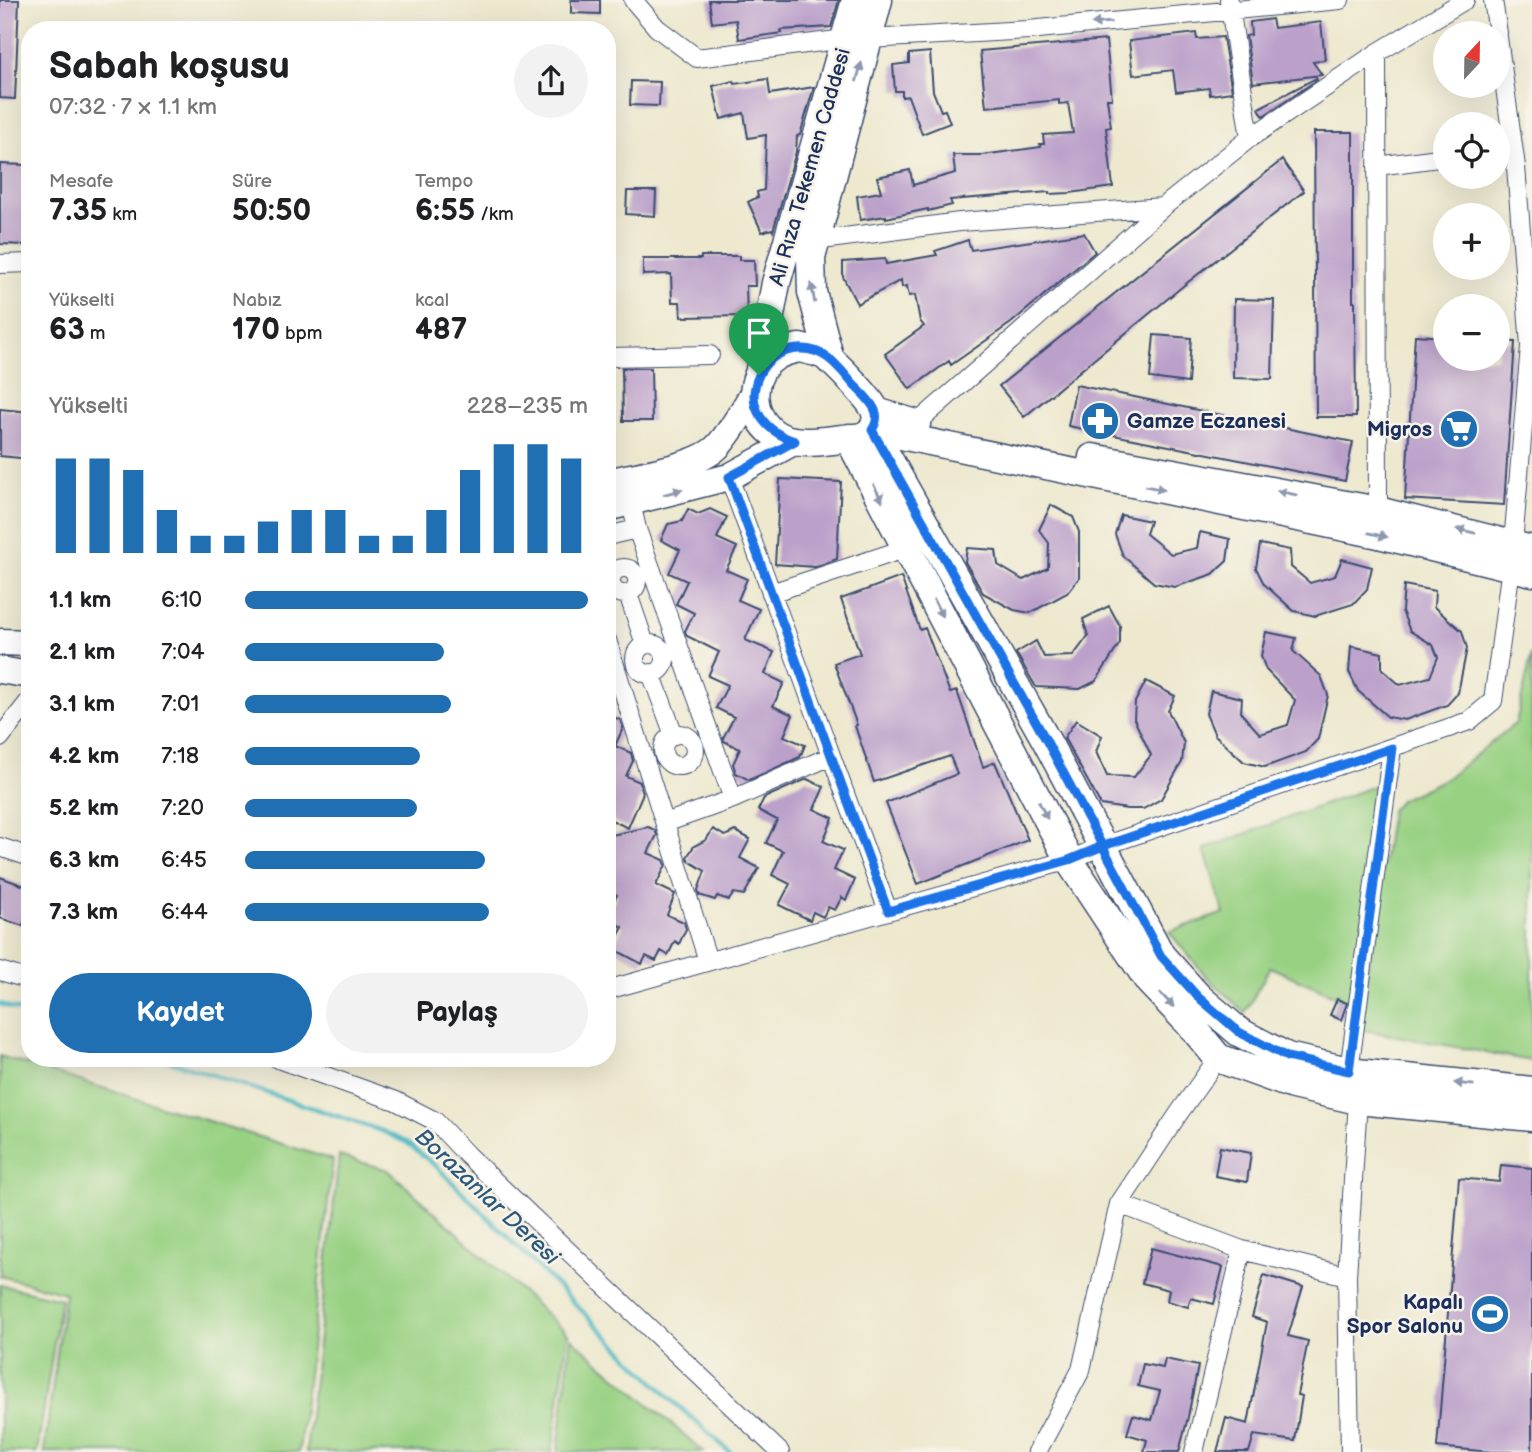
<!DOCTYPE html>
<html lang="tr">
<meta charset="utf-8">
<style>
body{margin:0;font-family:"Balsamiq Sans",sans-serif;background:#f2f2f2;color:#202124;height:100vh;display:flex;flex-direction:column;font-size:26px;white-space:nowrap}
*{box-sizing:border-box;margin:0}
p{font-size:23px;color:#757577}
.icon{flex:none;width:38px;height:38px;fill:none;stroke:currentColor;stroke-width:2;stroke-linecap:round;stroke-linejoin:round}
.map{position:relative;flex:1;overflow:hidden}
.side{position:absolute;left:21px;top:21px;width:595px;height:1046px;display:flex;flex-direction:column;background:#fff;border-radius:28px;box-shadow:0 7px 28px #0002}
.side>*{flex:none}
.needle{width:46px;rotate:22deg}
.buttons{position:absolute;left:1433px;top:21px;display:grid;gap:14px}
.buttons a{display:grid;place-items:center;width:77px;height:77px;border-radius:50%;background:#fff;box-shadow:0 7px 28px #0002;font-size:35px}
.pin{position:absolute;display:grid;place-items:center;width:60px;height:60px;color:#fff;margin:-72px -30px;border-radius:50% 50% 50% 0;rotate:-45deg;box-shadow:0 0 7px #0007}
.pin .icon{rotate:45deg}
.round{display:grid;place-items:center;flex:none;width:74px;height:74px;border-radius:37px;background:#f2f2f2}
.headline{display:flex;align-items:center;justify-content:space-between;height:119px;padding:0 28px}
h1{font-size:38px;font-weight:700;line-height:52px}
.figures{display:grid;grid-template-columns:repeat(3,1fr);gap:10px;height:119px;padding:7px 28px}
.figures div{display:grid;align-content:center}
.figures b{font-size:30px;font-weight:700}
.figures small{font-size:19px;font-weight:400}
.figures p{font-size:19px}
.chart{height:196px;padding:14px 28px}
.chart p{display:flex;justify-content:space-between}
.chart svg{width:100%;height:126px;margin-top:7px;stroke:#1f6fb2;stroke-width:6}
.cta{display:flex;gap:14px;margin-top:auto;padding:14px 28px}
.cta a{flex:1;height:80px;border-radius:42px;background:#1f6fb2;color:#fff;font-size:28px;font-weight:700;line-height:80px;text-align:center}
.cta a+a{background:#f2f2f2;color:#202124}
ul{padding:0 28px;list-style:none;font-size:23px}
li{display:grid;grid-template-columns:112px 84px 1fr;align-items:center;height:52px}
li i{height:18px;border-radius:9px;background:#1f6fb2}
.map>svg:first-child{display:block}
</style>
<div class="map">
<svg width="1532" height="1452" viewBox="0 0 1532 1452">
<rect width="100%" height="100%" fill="#f7f3e8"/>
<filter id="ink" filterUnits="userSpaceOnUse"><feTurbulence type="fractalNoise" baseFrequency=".0143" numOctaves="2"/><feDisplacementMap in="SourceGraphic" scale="14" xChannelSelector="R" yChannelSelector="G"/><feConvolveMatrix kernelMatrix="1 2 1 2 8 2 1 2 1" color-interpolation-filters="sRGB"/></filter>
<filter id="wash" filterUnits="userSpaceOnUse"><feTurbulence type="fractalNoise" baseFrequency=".00686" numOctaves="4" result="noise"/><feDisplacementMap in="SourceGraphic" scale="28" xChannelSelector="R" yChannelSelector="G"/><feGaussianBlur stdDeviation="1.57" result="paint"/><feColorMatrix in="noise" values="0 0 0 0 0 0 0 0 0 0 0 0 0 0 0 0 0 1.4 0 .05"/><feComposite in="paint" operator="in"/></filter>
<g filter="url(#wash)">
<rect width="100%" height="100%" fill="#ede8ce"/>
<path fill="#99d183" stroke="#5a8070" stroke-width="2" d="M 1532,653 L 1532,1061 L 1358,1029 L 1391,810 L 1400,800 L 1447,778 L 1516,723 Z
M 1382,783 L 1352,1003 L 1270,967 L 1245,1013 L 1206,976 L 1169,932 L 1224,913 L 1204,849 Z
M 0,1056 L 333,1160 L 299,1452 L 44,1452 L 65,1293 L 0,1276 Z
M 339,1156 L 388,1170 L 568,1334 L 552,1452 L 306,1452 Z
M 0,1285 L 61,1299 L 37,1452 L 0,1452 Z
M 571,1338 L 704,1452 L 558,1452 Z"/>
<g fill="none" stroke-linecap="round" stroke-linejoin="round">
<path stroke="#49b7c2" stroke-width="4.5" d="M 0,1004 L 30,1014
M 164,1059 L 382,1131 L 406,1142 L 437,1167 L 675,1403 L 730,1452"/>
</g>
<g id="blocks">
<path fill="#bba0ca" d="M 0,0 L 19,0 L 15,99 L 0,98 Z
M 571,0 L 600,0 L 600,14 L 571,13 Z
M 709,0 L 839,0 L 831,27 L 781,30 L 782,33 L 739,39 L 736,20 L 712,23 Z
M 1272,19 L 1274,28 L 1321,22 L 1325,60 L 1313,62 L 1322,75 L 1253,83 L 1246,36 L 1251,35 L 1250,22 Z
M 1196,33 L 1197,39 L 1223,37 L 1232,92 L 1210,95 L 1209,88 L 1176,92 L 1173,70 L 1133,75 L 1129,41 Z
M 1106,40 L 1112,99 L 1107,99 L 1111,127 L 1106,128 L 1113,187 L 1070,193 L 1049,194 L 1049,192 L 950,200 L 952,205 L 928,211 L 928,209 L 886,218 L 886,216 L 860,220 L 857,196 L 881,192 L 877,177 L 910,170 L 913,185 L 955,173 L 953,155 L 982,155 L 1041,147 L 1040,144 L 1044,144 L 1043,135 L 1073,133 L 1068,103 L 1059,104 L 1059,100 L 986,107 L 980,51 Z
M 930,52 L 933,91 L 941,111 L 945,110 L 950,123 L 922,134 L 908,96 L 902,97 L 902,91 L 895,91 L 893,65 L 909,63 L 909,54 Z
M 1316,78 L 1317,80 L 1263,116 L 1259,108 Z
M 768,79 L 770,94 L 814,87 L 800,135 L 797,136 L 796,152 L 773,231 L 772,229 L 762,232 L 748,202 L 758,197 L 757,192 L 764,190 L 766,135 L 748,138 L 744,113 L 721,119 L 713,86 L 734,81 L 735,84 Z
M 631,81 L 660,82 L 659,106 L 630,105 Z
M 1314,132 L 1353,132 L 1353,302 L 1355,302 L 1356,417 L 1316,417 Z
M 1282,160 L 1304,191 L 1183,286 L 1024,417 L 999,386 Z
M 0,164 L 26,165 L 26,174 L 30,174 L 28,245 L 0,244 Z
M 627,191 L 656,191 L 655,216 L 626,214 Z
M 1084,233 L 1095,252 L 1011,323 L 951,365 L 949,361 L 910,389 L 885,354 L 924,326 L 920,321 L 915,295 L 909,296 L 907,286 L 902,287 L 901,280 L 857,304 L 843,277 L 843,262 L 885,259 L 886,264 L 937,255 L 935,251 L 968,240 L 971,250 Z
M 701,256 L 739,256 L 739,260 L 754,260 L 755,286 L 746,286 L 747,316 L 681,317 L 680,302 L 672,302 L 671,274 L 643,275 L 643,259 L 701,259 Z
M 1234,299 L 1274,300 L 1272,379 L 1233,378 Z
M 1154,335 L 1191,338 L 1188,383 L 1150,378 Z
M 1415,335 L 1446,337 L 1446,359 L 1498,359 L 1498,341 L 1515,342 L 1504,505 L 1405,499 Z
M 622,368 L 651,368 L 652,421 L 623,421 Z
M 1076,385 L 1353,442 L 1345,481 L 1068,426 Z
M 0,409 L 30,412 L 30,459 L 0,456 Z
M 780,479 L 841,482 L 837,559 L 815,567 L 775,564 Z
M 1051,505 L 1073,517 L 1079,532 L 1079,578 L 1067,593 L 1030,613 L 1014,610 L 983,593 L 965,562 L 967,548 L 996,550 L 998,565 L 1023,580 L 1048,568 L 1049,543 L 1039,530 Z
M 688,509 L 698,514 L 710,509 L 727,517 L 717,538 L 737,547 L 726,570 L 747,579 L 738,600 L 759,609 L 745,640 L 774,652 L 765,674 L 784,683 L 773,706 L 793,715 L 784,736 L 805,745 L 800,757 L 749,780 L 736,773 L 733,764 L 740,749 L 724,741 L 723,738 L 734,717 L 716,708 L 728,685 L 708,676 L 719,652 L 687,636 L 685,631 L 694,613 L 676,604 L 687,581 L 669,573 L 680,550 L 661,540 L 668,524 L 682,521 Z
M 1121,515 L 1150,521 L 1146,534 L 1171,554 L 1197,548 L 1200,532 L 1230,539 L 1227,561 L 1213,574 L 1175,587 L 1154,583 L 1123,556 L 1115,534 Z
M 1260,544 L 1290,550 L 1291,567 L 1310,583 L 1335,576 L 1342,559 L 1372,567 L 1367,589 L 1353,604 L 1315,616 L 1294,611 L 1264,584 L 1256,568 Z
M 901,577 L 920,630 L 925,628 L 950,693 L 957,691 L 983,767 L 995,762 L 1028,840 L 918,884 L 886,803 L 957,774 L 950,756 L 874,782 L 855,726 L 857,725 L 834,663 L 860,654 L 841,599 Z
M 1404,585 L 1435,591 L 1434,607 L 1462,631 L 1467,648 L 1458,693 L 1447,705 L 1405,720 L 1388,717 L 1358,691 L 1349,672 L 1351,646 L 1382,653 L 1382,669 L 1400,685 L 1430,677 L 1438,657 L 1433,645 L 1410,631 L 1402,611 Z
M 1109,606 L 1120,626 L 1120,643 L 1096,681 L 1080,689 L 1036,687 L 1016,653 L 1036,641 L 1044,657 L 1073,656 L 1088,636 L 1083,619 Z
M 1266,632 L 1296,638 L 1293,651 L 1321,676 L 1328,695 L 1318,739 L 1306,752 L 1265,767 L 1244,762 L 1215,735 L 1206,714 L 1211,691 L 1242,698 L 1241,713 L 1260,734 L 1288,725 L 1295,700 L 1266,670 L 1261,656 Z
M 1146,681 L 1175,696 L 1168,711 L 1184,743 L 1182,762 L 1161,799 L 1143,809 L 1127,809 L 1101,805 L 1064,738 L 1076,720 L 1102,736 L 1096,752 L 1107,776 L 1134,777 L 1151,755 L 1134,719 L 1135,702 Z
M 607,714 L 620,720 L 623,728 L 615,746 L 631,753 L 633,761 L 626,776 L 640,782 L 643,793 L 628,828 L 607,818 Z
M 807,779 L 824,787 L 814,809 L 833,818 L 823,841 L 843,850 L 834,870 L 855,880 L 846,900 L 842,897 L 835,910 L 828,907 L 823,917 L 813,912 L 810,920 L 779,905 L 790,884 L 772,875 L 783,851 L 766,843 L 777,820 L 758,810 L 764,798 Z
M 648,827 L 655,830 L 657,835 L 648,853 L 664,860 L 666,865 L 656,885 L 675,894 L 667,915 L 684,922 L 686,929 L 679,944 L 675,941 L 668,955 L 661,951 L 656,961 L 646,956 L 642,964 L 612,948 L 623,927 L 607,920 L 607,914 L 617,895 L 607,890 L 607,836 Z
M 713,829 L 725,836 L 735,831 L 750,839 L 740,858 L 759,868 L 744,895 L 734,893 L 729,900 L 717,896 L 715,900 L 699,895 L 698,890 L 705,871 L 689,861 L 687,857 L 694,846 L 706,840 Z
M 0,877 L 30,888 L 30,903 L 23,926 L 0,918 Z
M 1337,999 L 1347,1003 L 1341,1020 L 1330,1015 Z
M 1220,1147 L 1251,1153 L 1247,1182 L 1215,1176 Z
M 1501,1165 L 1532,1168 L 1532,1452 L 1492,1452 L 1437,1447 L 1459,1178 L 1499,1182 Z
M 1151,1248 L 1223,1267 L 1214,1304 L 1191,1298 L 1188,1307 L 1167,1301 L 1169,1290 L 1142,1283 Z
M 1264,1275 L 1303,1287 L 1288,1336 L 1308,1341 L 1297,1395 L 1302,1396 L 1295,1441 L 1254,1435 L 1249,1452 L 1217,1452 L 1226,1418 L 1248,1424 L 1267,1322 L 1252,1317 Z
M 1165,1359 L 1198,1366 L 1188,1417 L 1179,1452 L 1144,1452 L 1147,1440 L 1127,1434 L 1133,1415 L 1152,1420 L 1160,1391 L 1138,1386 L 1143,1364 L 1163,1368 Z"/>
</g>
</g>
<g filter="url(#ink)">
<use href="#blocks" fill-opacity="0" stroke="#3a4b6f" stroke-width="2"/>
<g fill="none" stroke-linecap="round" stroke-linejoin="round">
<g stroke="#3a4b6f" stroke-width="20">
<path id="street" d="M 633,0 L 657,28 L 697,58 L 845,39
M 1229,0 L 1250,138
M 1493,0 L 1498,33
M 868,39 L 1028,30 L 1340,0
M 1377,53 L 1378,510
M 1377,166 L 1446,157
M 814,241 L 960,222 L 1163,207
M 0,264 L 30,263
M 607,357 L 710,355
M 916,424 L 1163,207 L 1250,138 L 1377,53 L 1465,0
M 729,477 L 888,911
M 637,529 L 733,799 L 831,756
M 607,536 L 637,529 L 631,503
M611 581a13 13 0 1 1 26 0a13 13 0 1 1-26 0Z
M 771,593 L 907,548
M 628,594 L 645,644
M 607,640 L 708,961
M635 659a15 15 0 1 1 30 0a15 15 0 1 1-30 0Z
M 651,673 L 674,735
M663 750a16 16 0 1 1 32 0a16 16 0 1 1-32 0Z
M 0,738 L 30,700
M 665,823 L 733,799
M 0,847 L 30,857
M 0,971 L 30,980
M 607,990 L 1069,860 L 1103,846 L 1469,721 L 1493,701 L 1511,567 L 1530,346 L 1516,167 L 1498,37
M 278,1059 L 396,1101 L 435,1121 L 467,1155 L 780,1452
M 1349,1071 L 1392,748
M 1119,1204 L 1242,1250 L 1347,1276
M 1037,1452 L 1081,1370 L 1119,1204 L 1179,1113 L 1218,1058
M 1194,1452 L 1242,1250
M 1350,1452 L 1347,1276 L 1358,1100"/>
</g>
<g stroke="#3a4b6f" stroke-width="29">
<path id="secondary" d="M 872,430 L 1374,534 L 1532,573
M 1092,457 L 1378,510 L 1532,549
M 607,482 C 637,475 697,467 717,447 C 732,431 743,410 754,392
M 607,508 L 729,477 L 795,441
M 0,642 L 30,643
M 0,670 L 30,675"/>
</g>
<g stroke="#3a4b6f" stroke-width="31">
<path id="primary" d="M 799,348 C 808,350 816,351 824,355 C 834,361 871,400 875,410 C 881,425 869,438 854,438 C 831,439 801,447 780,437 C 749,422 745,376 774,357 C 781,352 789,350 799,348 Z
M 830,360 L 812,292 L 811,258 L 878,0
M 759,375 L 776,283 L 856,0
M 876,412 L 916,424
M 872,430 L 1046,740 L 1161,956 L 1198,997 L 1239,1032 L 1287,1057 L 1357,1073 L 1532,1091
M 849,438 L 1069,860 L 1149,981 L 1191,1025 L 1218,1058 L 1293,1085 L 1358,1100 L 1532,1117"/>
</g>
<use href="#street" stroke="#fff" stroke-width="18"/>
<use href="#secondary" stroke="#fff" stroke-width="26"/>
<use href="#primary" stroke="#fff" stroke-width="28"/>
</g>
<defs><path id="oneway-solid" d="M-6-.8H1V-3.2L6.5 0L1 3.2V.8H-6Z" transform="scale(1.75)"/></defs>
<g fill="#8d97ae">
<use href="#oneway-solid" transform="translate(1101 23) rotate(175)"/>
<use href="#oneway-solid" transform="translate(859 72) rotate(-75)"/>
<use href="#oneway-solid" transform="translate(813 293) rotate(-100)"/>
<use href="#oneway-solid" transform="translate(1155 488) rotate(12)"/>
<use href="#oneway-solid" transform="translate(673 492) rotate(-15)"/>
<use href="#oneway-solid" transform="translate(878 493) rotate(62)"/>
<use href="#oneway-solid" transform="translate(1287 493) rotate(-169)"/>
<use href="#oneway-solid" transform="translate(1466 531) rotate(-167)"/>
<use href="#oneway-solid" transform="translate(1378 535) rotate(13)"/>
<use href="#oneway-solid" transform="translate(938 608) rotate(63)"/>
<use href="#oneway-solid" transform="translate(1043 810) rotate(63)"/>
<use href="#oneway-solid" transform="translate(1167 1000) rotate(46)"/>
<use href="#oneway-solid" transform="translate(1464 1084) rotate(-174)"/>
</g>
</g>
<g fill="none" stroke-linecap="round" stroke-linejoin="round" filter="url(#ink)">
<g stroke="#fff" stroke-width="14">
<path id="route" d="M 759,375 C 744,407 766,432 795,441 L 729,477 L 888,911 L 1069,860 L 1103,846 L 1392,748 L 1349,1071 L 1287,1057 L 1239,1032 L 1198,997 L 1161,956 L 1046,740 L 872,430 C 876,424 878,417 875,410 C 871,401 861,392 854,385 C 846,376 838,365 828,358 C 805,341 771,349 759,375"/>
</g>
<use href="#route" stroke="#1a73e8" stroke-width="9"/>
</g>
<defs>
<g id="pharmacy-disc" transform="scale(2.0125)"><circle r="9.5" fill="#1f6fb2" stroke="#f7f3e8"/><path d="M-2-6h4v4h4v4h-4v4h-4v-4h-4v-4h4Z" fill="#fff"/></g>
<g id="supermarket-disc" transform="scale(2.0125)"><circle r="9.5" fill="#1f6fb2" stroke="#f7f3e8"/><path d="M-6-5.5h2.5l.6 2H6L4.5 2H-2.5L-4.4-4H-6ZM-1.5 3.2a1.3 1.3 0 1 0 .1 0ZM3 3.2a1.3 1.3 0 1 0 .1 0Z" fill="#fff"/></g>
<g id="stadium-disc" transform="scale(2.0125)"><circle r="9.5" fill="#1f6fb2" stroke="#f7f3e8"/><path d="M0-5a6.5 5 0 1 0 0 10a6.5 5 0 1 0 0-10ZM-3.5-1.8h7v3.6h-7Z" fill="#fff"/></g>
</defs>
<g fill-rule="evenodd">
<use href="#pharmacy-disc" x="1100" y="421"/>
<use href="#supermarket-disc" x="1459" y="429"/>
<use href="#stadium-disc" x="1490" y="1314"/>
</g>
<g text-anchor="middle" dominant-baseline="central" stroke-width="5" stroke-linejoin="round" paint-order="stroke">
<g font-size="21" fill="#1b2f5e" stroke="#f7f3e8">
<text transform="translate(810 167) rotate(-74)">Ali Rıza Tekemen Caddesi</text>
</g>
<g font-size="21" font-weight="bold" fill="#1b2f5e" stroke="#f7f3e8" text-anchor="end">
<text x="1127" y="421" text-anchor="start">Gamze Eczanesi</text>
<text x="1432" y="429">Migros</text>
<text x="1463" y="1302">Kapalı<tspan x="1463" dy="24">Spor Salonu</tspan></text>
</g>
<g font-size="23" font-style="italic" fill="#29587c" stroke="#f7f3e8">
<text transform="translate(487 1197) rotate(43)">Borazanlar Deresi</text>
</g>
</g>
</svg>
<div class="buttons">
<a><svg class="needle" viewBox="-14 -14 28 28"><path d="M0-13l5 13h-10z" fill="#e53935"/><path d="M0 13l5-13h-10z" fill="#757577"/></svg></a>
<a><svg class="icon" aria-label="locate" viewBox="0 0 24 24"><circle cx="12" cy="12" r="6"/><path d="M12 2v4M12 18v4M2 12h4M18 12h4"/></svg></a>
<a>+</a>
<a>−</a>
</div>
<div class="pin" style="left:759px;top:375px;background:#1e9e55"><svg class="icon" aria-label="arrive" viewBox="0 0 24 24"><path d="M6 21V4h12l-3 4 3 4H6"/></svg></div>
<section class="side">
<div class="headline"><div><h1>Sabah koşusu</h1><p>07:32 · 7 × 1.1 km</p></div><a class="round"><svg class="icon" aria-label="share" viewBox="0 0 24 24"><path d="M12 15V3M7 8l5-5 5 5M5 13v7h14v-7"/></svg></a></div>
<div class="figures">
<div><p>Mesafe</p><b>7.35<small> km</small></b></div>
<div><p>Süre</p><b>50:50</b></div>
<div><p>Tempo</p><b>6:55<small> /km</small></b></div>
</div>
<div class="figures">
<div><p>Yükselti</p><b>63<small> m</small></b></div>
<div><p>Nabız</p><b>170<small> bpm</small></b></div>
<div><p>kcal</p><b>487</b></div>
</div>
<div class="chart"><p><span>Yükselti</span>228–235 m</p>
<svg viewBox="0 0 160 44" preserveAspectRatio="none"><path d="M5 44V11M15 44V11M25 44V15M35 44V29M45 44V38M55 44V38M65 44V33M75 44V29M85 44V29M95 44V38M105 44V38M115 44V29M125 44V15M135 44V6M145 44V6M155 44V11"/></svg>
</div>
<ul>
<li><b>1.1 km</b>6:10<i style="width:100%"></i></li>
<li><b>2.1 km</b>7:04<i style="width:58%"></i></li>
<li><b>3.1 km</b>7:01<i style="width:60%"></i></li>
<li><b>4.2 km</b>7:18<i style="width:51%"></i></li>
<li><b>5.2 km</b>7:20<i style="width:50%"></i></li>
<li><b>6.3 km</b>6:45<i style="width:70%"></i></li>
<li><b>7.3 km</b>6:44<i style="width:71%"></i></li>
</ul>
<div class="cta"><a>Kaydet</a><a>Paylaş</a></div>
</section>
</div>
